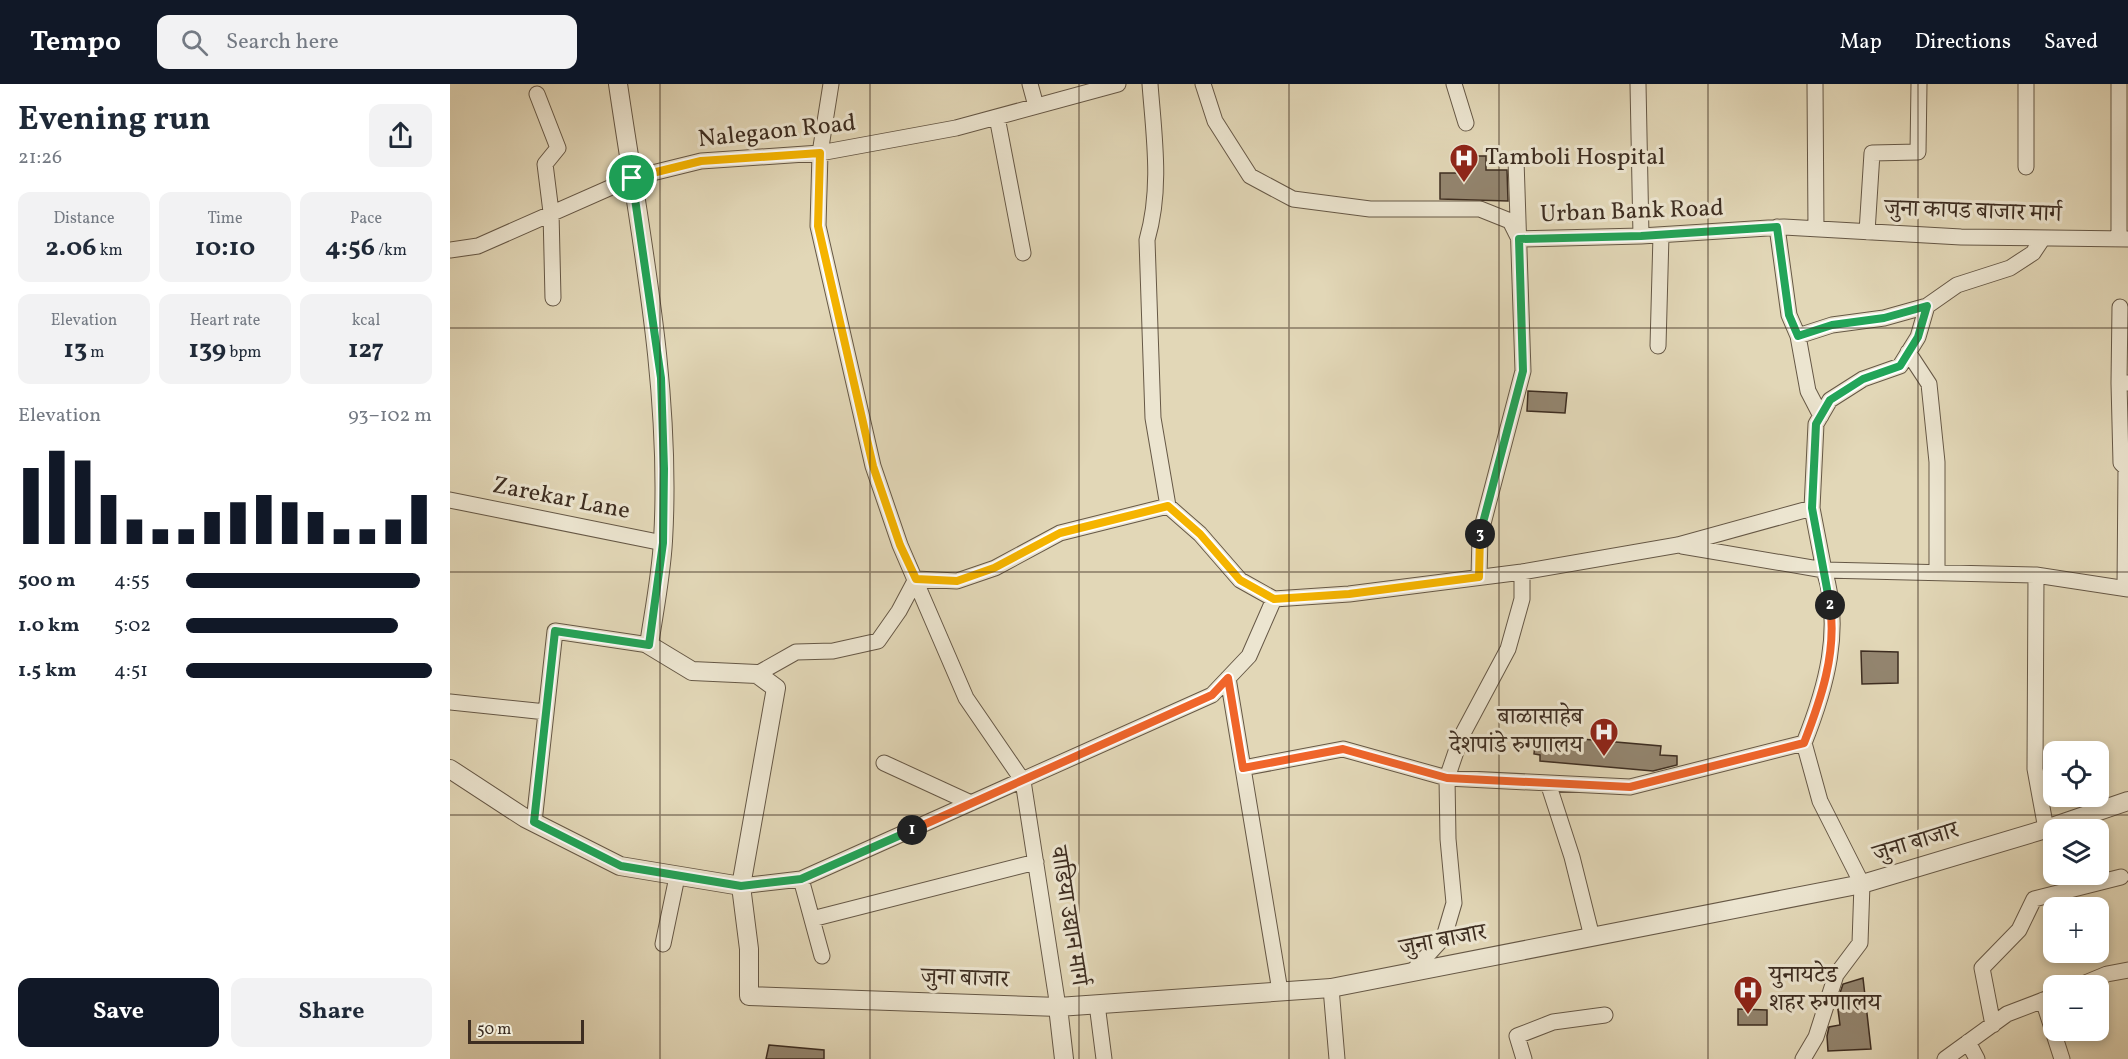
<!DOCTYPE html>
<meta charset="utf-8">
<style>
body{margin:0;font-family:Vollkorn,"Noto Serif Devanagari",serif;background:#f2f2f3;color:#1f2937;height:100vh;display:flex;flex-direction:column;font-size:22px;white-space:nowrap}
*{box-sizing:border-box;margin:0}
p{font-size:20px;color:#747a83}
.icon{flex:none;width:33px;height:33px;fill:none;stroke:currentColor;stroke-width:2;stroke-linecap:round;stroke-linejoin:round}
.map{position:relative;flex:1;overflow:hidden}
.side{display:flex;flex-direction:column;background:#fff;width:450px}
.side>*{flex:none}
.controls{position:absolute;left:1593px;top:657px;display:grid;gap:12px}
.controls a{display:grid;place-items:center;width:66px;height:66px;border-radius:12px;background:#fff;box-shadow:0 3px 9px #0003;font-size:30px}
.scale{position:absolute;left:18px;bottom:15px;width:116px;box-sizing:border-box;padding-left:6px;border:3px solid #3d2d21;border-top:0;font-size:16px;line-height:21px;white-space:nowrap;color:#3d2d21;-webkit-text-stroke:4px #ece5d0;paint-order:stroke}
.pin{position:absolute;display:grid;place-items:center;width:51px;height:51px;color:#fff;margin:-26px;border:3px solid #fff;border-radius:50%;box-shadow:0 2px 6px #0007}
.km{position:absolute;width:30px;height:30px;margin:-15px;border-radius:50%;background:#222;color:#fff;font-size:16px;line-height:30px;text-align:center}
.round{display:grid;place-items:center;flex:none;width:63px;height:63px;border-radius:12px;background:#f2f2f3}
.summary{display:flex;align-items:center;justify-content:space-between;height:102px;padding:0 18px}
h1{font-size:33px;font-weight:700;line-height:45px}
.figures{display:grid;grid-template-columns:repeat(3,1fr);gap:9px;height:102px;padding:6px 18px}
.figures div{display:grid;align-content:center;border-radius:12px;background:#f2f2f3;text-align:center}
.figures b{font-size:26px;font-weight:700}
.figures small{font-size:16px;font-weight:400}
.figures p{font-size:16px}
.chart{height:168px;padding:12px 18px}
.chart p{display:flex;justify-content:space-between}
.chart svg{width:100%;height:108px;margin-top:6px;stroke:#111827;stroke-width:6}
.primary-button{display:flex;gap:12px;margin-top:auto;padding:12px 18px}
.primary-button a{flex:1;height:69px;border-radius:12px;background:#111827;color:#fff;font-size:24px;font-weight:700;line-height:69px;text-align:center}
.primary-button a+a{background:#f2f2f3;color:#1f2937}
ul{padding:0 18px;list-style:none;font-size:20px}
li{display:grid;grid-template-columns:96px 72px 1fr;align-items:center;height:45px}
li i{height:15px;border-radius:8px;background:#111827}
header{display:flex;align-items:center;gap:36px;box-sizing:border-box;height:84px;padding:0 30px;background:#111827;color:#fff}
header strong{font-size:28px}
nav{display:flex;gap:33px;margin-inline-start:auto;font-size:21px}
.search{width:420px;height:54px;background:#f2f2f3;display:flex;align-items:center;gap:15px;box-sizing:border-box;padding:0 21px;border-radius:12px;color:#747a83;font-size:22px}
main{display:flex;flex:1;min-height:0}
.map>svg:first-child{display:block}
</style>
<header>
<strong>Tempo</strong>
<div class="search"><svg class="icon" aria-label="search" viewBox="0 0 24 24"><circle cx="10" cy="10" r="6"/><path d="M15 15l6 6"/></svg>Search here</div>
<nav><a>Map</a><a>Directions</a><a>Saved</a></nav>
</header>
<main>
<section class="side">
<div class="summary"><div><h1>Evening run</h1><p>21:26</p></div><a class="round"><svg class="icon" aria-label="share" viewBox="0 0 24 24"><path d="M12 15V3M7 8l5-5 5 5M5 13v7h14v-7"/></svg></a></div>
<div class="figures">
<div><p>Distance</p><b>2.06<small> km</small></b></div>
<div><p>Time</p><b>10:10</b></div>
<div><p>Pace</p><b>4:56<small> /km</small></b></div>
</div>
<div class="figures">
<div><p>Elevation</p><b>13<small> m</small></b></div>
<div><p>Heart rate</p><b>139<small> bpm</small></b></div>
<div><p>kcal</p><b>127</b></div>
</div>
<div class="chart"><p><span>Elevation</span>93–102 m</p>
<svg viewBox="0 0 160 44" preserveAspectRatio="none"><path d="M5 44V13M15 44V6M25 44V10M35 44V24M45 44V34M55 44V38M65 44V38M75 44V31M85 44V27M95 44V24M105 44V27M115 44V31M125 44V38M135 44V38M145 44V34M155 44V24"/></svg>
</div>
<ul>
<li><b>500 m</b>4:55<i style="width:95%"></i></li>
<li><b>1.0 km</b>5:02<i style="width:86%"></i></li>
<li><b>1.5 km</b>4:51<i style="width:100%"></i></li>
</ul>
<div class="primary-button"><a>Save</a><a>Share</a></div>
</section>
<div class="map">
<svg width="1678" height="975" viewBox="0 0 1678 975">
<rect width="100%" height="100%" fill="#e2d7b7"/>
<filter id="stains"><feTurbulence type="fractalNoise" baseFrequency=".00333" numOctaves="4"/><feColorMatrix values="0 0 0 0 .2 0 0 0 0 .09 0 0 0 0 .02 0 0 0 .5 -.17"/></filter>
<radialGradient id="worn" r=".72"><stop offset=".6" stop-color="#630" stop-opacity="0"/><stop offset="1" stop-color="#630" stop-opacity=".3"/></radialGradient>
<path fill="#93856f" stroke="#3d2d21" stroke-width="1.5" d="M 1015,72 L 1036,72 L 1036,86 L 1057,86 L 1058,117 L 990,115 L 990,89 L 1015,89 Z
M 1078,307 L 1117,309 L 1115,329 L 1077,327 Z
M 1411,567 L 1448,568 L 1448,599 L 1412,600 Z
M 1086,651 L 1211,662 L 1210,671 L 1227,672 L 1227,681 L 1203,687 L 1090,677 L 1090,671 L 1084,670 Z
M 1413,894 L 1421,965 L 1378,967 L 1377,952 L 1379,943 L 1390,941 L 1387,918 L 1393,900 Z
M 1288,925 L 1317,926 L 1317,941 L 1288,941 Z
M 319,961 L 374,966 L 374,975 L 316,975 Z"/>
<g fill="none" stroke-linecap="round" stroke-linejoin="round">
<g stroke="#665846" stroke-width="17">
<path id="minor" d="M 381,0 L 370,69 L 368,142 L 423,382 L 450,461 L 516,614 L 573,697 L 608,923
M 580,0 L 586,22
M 700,0 C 704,53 712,104 697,156 L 703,334 L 718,422
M 753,0 L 765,37 L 800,92 L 843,115 L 920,125 L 1030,125 L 1060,137 L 1069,155 L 1191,152 L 1334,143 L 1511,153 L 1678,155
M 1004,0 L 1016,39
M 1188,0 L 1191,152
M 1365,0 L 1366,145
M 1669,0 L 1669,154
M 87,10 L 108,64 L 95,80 L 101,128 L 103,214
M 547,33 L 573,169
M 1576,83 L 1576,0
M 1327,143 L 1339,231 L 1348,252 L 1358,307 L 1371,332
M 1417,148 L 1422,69 L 1468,68 L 1469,0
M 1593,154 L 1583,169 L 1560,184 L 1507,201 L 1477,222 L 1468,253 L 1450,282 L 1413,295 L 1380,316 L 1366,340 L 1362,424 L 1374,486 L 1586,491 L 1678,505
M 0,166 L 28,162 L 182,94 L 251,77 L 370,69 L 506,44 L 668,0
M 1348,252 L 1382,241 L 1434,234 L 1477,222
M 1208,262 L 1211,151
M 1458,268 L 1479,300 L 1487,378 L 1487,488
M 1669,299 L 1670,223
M 0,416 L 213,459
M 1586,491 L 1585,685 L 1596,745
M 1029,493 L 1030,451 L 1073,287 L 1066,76
M 466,495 L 507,497 L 545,484 L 610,449 L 718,422 L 750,450 L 790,496 L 824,515 L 899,510 L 1072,488 L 1228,461 L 1362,424
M 1675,504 L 1676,384 L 1671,379 L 1669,299 L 1678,299
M 307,590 L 346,568 L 383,567 L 428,557 L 449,527 L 466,495
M 778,594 L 830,907
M 0,618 L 96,628
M 434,679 L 521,719
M 793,684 L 893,665 L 997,694 L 1180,703 L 1354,659 C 1376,604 1393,545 1374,486 L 1232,462
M 1098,699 L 1122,773 L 1142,853
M 84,738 L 105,547 L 199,561
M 351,795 L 372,872
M 291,802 L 351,795 L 762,611 L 799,572 L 824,515
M 362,835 L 586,778
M 213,860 L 227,793
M 962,888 L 994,853 L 1004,819 L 998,755 L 997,694 L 1011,653 L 1058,565 L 1072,515 L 1072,488
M 1628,902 L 1657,890 L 1678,886
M 881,904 L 887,975
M 1593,916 L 1612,975
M 647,920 L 654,975
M 1543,941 L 1532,884 L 1569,846 L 1584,815 L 1671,793
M 1518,958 L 1527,975
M 1074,975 L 1067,952 L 1103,938 L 1155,931
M 1353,975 L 1366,953 L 1386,891 L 1410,859 L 1412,800 L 1370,717 L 1354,659
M 1495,975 L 1557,930 L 1604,912"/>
</g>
<g stroke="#665846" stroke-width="20">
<path id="tertiary" d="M 168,0 C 190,151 222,304 213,457 C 211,492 204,527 199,561 L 242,587 L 307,590 L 326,604 L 291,802 L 299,865 L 299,912 L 608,923 L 881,904 L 1412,800 L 1596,745 L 1678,717
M 0,685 L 75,734 L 170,782 L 291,802
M 608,923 L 614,975"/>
</g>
<use href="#minor" stroke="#ece5d0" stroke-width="15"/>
<use href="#tertiary" stroke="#ece5d0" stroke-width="18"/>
</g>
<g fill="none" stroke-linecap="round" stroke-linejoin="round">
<g stroke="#fff" stroke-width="12">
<path id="split-1" d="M 182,94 L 211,294 L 214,385 L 213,459 L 199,561 L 105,547 L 84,738 L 171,782 L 291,802 L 351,795 L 462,746"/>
</g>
<g stroke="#fff" stroke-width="12">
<path id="split-2" d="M 462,746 L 762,611 L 778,594 L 793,684 L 893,665 L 997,694 L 1180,703 L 1354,659 C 1371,615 1387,569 1380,521"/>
</g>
<g stroke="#fff" stroke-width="12">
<path id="split-3" d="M 1030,450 L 1073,287 L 1069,155 L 1191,152 L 1327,143 L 1339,231 L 1348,252 L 1382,241 L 1434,234 L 1477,222 L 1468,253 L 1450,282 L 1413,295 L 1380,316 L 1366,340 L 1362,424 L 1380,521"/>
</g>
<g stroke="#fff" stroke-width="12">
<path id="split-4" d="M 182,94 L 251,77 L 370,69 L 368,142 L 423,382 L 450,461 L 466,495 L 507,497 L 544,484 L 610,449 L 718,422 L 750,450 L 790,496 L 824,515 L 899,510 L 1029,493 L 1030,450"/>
</g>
<use href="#split-1" stroke="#22a559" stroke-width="8"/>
<use href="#split-2" stroke="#f0652b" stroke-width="8"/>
<use href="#split-3" stroke="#22a559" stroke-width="8"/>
<use href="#split-4" stroke="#f5b400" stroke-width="8"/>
</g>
<path fill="none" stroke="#3d2d21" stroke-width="1.5" stroke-opacity="0.55" d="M 210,0 L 210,975M 420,0 L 420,975M 629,0 L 629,975M 839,0 L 839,975M 1049,0 L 1049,975M 1258,0 L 1258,975M 1468,0 L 1468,975M 0,244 L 1678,244M 0,488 L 1678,488M 0,731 L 1678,731"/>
<defs>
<g id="hospital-pin" transform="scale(1.5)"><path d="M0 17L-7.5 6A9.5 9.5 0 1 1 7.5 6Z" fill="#8f2418" stroke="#ece5d0"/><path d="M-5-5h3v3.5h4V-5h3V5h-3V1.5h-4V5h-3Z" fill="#fff"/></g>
</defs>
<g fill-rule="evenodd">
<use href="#hospital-pin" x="1014" y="74"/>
<use href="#hospital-pin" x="1154" y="648"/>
<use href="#hospital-pin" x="1298" y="906"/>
</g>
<g text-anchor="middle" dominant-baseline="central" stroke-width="6" stroke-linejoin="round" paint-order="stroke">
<g font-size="24" fill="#3d2d21" stroke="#ece5d0">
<text transform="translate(327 48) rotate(-6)">Nalegaon Road</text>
<text transform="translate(1182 128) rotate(-2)">Urban Bank Road</text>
<text transform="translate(1523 128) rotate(2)">जुना कापड बाजार मार्ग</text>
<text transform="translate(111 415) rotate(11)">Zarekar Lane</text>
<text transform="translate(1466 759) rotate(-17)">जुना बाजार</text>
<text transform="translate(618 832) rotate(81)">वाडिया उद्यान मार्ग</text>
<text transform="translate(993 857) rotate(-11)">जुना बाजार</text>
<text transform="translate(515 895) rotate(2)">जुना बाजार</text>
</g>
<g font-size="24" fill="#3d2d21" stroke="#ece5d0" text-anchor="start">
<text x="1035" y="74">Tamboli Hospital</text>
<text x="1133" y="634" text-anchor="end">बाळासाहेब<tspan x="1133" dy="28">देशपांडे रुग्णालय</tspan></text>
<text x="1319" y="892">युनायटेड<tspan x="1319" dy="28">शहर रुग्णालय</tspan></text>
</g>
</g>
<rect width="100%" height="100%" filter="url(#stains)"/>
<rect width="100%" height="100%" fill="url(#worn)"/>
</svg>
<div class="controls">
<a><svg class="icon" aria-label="locate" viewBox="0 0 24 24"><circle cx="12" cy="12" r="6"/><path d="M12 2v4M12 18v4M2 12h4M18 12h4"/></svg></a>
<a><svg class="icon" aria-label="layers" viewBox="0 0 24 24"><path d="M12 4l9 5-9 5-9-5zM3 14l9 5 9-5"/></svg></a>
<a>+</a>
<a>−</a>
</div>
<div class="scale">50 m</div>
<div class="pin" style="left:182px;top:94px;background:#1e9e55"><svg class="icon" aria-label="arrive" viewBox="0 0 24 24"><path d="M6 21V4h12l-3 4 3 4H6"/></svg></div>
<b class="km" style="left:462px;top:746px">1</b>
<b class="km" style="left:1380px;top:521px">2</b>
<b class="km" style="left:1030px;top:450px">3</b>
</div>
</main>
